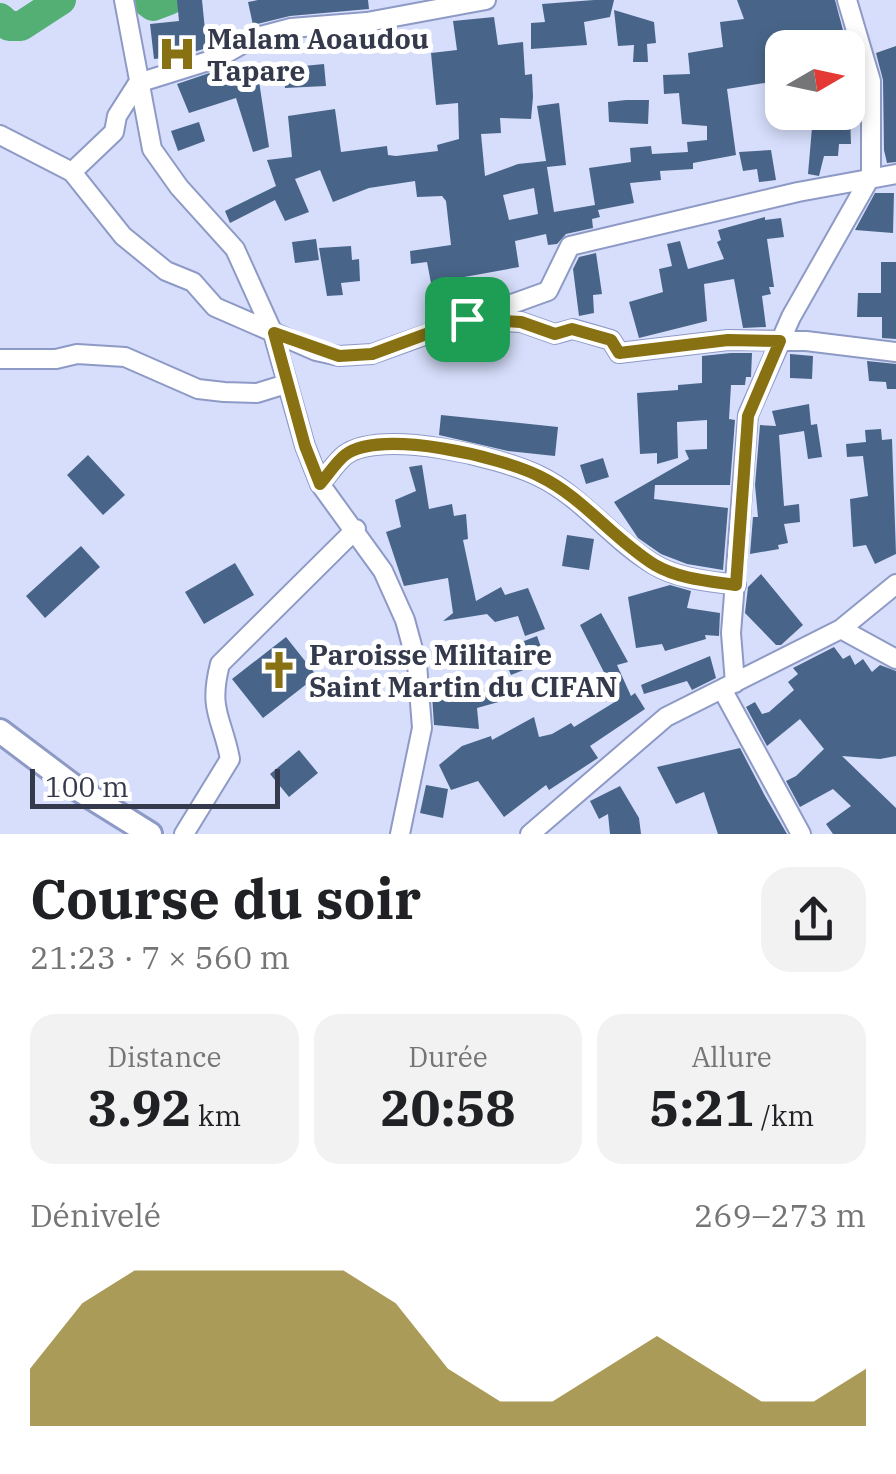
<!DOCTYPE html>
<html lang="fr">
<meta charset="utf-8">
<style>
body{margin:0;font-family:"IBM Plex Serif",serif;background:#f2f2f2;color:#202124;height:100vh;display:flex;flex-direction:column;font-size:38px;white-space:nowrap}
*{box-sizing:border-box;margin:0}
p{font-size:32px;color:#757577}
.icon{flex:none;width:55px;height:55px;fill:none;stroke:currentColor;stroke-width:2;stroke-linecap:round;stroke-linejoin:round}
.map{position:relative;height:834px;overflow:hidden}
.details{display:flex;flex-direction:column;background:#fff;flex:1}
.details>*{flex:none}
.needle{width:65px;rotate:81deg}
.controls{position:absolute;left:765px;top:30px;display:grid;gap:20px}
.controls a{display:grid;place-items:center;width:100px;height:100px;border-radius:20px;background:#fff;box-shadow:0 5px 15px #0003;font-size:50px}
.scale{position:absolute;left:30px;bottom:25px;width:250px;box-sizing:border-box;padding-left:10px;border:5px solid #34394b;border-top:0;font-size:28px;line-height:35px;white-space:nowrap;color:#34394b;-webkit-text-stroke:8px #fff;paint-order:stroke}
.pin{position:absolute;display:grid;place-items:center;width:85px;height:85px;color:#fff;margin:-42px;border-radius:20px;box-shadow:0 5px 15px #0006}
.round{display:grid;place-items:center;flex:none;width:105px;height:105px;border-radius:30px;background:#f2f2f2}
.headline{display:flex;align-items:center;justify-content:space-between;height:170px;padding:0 30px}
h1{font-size:55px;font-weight:800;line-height:75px}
.figures{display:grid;grid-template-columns:repeat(3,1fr);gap:15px;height:170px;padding:10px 30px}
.figures div{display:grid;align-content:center;border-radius:25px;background:#f2f2f2;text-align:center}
.figures b{font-size:50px;font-weight:800}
.figures small{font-size:28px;font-weight:400}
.figures p{font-size:28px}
.chart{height:280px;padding:20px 30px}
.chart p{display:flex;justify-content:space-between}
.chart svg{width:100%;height:180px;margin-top:10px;fill:#887112;opacity:.7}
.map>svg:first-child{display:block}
</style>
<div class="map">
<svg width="896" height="834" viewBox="0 0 896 834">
<rect width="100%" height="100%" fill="#d6defb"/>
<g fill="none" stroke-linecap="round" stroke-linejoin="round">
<path stroke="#53af74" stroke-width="30" d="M 145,0 L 153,6 L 169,0
M 0,18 L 9,26 L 21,26 L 61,0"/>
</g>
<path fill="#486589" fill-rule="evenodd" d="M 177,0 L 202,0 L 206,40 L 214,38 L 216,45 L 181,56 L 154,59 L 150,24 L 179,21 Z
M 258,0 L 368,0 L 369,9 L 290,16 L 253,25 L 248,2 Z
M 594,0 L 614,0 L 610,17 L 584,22 L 587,45 L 531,49 L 531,23 L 545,22 L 542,4 Z
M 737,0 L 835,0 L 844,34 L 816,44 L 817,48 L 782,48 L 782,54 L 768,56 L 771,82 L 727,89 L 736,155 L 693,163 L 693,169 L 660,171 L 661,180 L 630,183 L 634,203 L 598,210 L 600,217 L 592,219 L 593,228 L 566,234 L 557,244 L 548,245 L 546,234 L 515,241 L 519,267 L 431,283 L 427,262 L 411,264 L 410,251 L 451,245 L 446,201 L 442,196 L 417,197 L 415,181 L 369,188 L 333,202 L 320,170 L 295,179 L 309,212 L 285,221 L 275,200 L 230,223 L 225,211 L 276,186 L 267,160 L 292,157 L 288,116 L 335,109 L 341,152 L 387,146 L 388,155 L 396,156 L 438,151 L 437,145 L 459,139 L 458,103 L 436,105 L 431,53 L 457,50 L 453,21 L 494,17 L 498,45 L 523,42 L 525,75 L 532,74 L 533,97 L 531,119 L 500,118 L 501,133 L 481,134 L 485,176 L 518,164 L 546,161 L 554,212 L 595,205 L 589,168 L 631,162 L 630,148 L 651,146 L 652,154 L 688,152 L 687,142 L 707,140 L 707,126 L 682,124 L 679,93 L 664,94 L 663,75 L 690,74 L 688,53 L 723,47 L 720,22 L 744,19 ZM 534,188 L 538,214 L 509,220 L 503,195 Z
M 614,10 L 654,22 L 656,43 L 647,44 L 648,62 L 633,62 L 634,45 L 618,46 Z
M 896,46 L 896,162 L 887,163 L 884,150 L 883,80 L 876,53 Z
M 324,64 L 326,86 L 285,88 L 283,68 Z
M 230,66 L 231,73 L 257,68 L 269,147 L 253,152 L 236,98 L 189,113 L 177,84 Z
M 626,100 L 649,100 L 648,124 L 609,122 L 608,102 Z
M 559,103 L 566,165 L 547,167 L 537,106 Z
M 813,116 L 850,116 L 851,144 L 839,144 L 838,156 L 824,156 L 819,176 L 808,174 Z
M 199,122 L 205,141 L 178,151 L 171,131 Z
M 771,150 L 776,180 L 759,182 L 757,169 L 743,171 L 739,152 Z
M 875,193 L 894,193 L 893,233 L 855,230 Z
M 765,217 L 765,220 L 781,218 L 784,237 L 767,239 L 774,287 L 769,287 L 771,294 L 762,296 L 766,327 L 743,328 L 734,279 L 704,284 L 707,321 L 639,338 L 629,302 L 663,292 L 659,269 L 672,266 L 667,244 L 680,241 L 688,269 L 724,259 L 717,242 L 721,240 L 718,230 Z
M 316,239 L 319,260 L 295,263 L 292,242 Z
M 351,246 L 352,260 L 359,259 L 360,281 L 341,283 L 343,295 L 327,296 L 319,248 Z
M 596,253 L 602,294 L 593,295 L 594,313 L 579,316 L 573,269 L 579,257 Z
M 881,262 L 896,262 L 896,339 L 882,338 L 882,317 L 857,317 L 858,293 L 881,293 Z
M 731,353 L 752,353 L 751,377 L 746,377 L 745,385 L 731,385 L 729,419 L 735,420 L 730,485 L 655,485 L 654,499 L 728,508 L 723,570 L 687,564 L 661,554 L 638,538 L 614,502 L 689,459 L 685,450 L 707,449 L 707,420 L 677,422 L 678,458 L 657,464 L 657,453 L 640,454 L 637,393 L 678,390 L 678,385 L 702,383 L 702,356 Z
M 790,354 L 813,356 L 812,379 L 790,378 Z
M 867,361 L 896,364 L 896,389 L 887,389 L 886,382 L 869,381 Z
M 809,404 L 811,425 L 817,424 L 822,457 L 808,459 L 804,431 L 779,435 L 784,506 L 799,504 L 800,522 L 784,524 L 788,543 L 778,545 L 779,549 L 750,554 L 753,517 L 758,517 L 755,485 L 760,425 L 776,426 L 772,411 Z
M 441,415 L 558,427 L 555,456 L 508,451 L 439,435 Z
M 881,429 L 882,440 L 892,439 L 896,554 L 875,564 L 866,545 L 853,547 L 850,499 L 868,496 L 863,456 L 847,457 L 846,444 L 866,442 L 865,430 Z
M 88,455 L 125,495 L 103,515 L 67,475 Z
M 603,458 L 609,477 L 586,484 L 580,465 Z
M 422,465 L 429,509 L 452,504 L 454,516 L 466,514 L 468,539 L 463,540 L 476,601 L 501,587 L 505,595 L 528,588 L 545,629 L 525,636 L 518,616 L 495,622 L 487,614 L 443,621 L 453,613 L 448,578 L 404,586 L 386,532 L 401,527 L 395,500 L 416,491 L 409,467 Z
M 567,535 L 594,539 L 589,570 L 562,566 Z
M 81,546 L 100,567 L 45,618 L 26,596 Z
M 235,563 L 254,595 L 204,624 L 185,592 Z
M 761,574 L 803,625 L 781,645 L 776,645 L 745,613 L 748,587 Z
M 670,585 L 691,591 L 687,608 L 720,613 L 719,636 L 705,635 L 706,639 L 665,651 L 662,644 L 636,648 L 628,597 Z
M 601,613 L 628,662 L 617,665 L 631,696 L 635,693 L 645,709 L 590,746 L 598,758 L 549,790 L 546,785 L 504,817 L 478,781 L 451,790 L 439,765 L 462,746 L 491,736 L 492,740 L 534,717 L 539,737 L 552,734 L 571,723 L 574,727 L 618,700 L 580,625 Z
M 537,636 L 546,661 L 511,675 L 501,650 Z
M 286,637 L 317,676 L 263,718 L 232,679 Z
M 834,647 L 843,659 L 850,655 L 855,665 L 863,659 L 872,672 L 880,665 L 896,671 L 896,756 L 880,759 L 842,756 L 896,808 L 896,834 L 833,834 L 826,824 L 851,806 L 833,789 L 800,807 L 786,781 L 796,776 L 824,749 L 800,719 L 767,746 L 746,707 L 755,702 L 762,714 L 769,712 L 794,690 L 788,682 L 798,674 L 793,668 Z
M 710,656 L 716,678 L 692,690 L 687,681 L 644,694 L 641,685 Z
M 511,680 L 520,696 L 477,708 L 479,729 L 434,725 L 432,695 L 454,696 L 455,689 L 472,691 Z
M 740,748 L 765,796 L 787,834 L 718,834 L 704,792 L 676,804 L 657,767 Z
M 299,750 L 318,773 L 289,797 L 270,774 Z
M 426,785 L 448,789 L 443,818 L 420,813 Z
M 620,786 L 639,818 L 641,834 L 610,834 L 608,814 L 599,819 L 590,801 Z"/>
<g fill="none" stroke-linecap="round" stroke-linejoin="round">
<g stroke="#8e9ac6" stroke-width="22">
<path id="minor" d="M 124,0 L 152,149 L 179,187 L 235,249 L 273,333 L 305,446 L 320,484 L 383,571 L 405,620 L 417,664 L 422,728 L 400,834
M 0,135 L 72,172 L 114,132 L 117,116 L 138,83 L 218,58 L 253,38 L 291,28 L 367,22 L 486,0
M 72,172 L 123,236 L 166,271 L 193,282 L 215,307 L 316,351 L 339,356 L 372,354 L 548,291 L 570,246 L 798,192 L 896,174
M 478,320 L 521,322 L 555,334 L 573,329 L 611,340 L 619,353 L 728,340 L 806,341 L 896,352
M 0,359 L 56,359 L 77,354 L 125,357 L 198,389 L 224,392 L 257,393 L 286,384
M 320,484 C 328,475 336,462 345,455 C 381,428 500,457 539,476 C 583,497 613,541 655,565 C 679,579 709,581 736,585
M 841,629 L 896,659
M 735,683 L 731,633 L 748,415 L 791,317 L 871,176 L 871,81 L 847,0
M 722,689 L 801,834
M 184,834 L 230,759 C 222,717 208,711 220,664 L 356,529
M 530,834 L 666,717 L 841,629 L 896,584"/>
</g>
<g stroke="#8e9ac6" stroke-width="28">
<path id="major" d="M 0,731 L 73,786 L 150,834"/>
</g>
<use href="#minor" stroke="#fff" stroke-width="18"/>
<use href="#major" stroke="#fff" stroke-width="22"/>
</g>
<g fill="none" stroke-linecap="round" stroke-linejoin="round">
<g stroke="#fff" stroke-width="20">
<path id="route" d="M 467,319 L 521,322 L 555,334 L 572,329 L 611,340 L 619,353 L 728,340 L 780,341 L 748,416 L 736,585 C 709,581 679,579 655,565 C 614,540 583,497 539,476 C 501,457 381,428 345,455 C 336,462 328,475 320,484 L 305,446 L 274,333 L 339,356 L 372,354 Z"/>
</g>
<use href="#route" stroke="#887112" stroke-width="12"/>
</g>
<defs>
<g id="hospital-bare" transform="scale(3)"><path d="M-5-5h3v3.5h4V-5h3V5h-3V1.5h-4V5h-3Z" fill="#887112" stroke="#fff" stroke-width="2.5" paint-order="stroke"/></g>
<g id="church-bare" transform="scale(3)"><path d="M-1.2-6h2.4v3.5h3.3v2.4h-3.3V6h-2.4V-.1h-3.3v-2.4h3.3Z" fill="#887112" stroke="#fff" stroke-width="2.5" paint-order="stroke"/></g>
</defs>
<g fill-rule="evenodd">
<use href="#hospital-bare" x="177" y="54"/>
<use href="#church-bare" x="279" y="670"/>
</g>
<g text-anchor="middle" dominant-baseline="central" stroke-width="10" stroke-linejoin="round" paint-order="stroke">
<g font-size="28" font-weight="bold" fill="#34394b" stroke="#fff" text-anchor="start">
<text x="207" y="38">Malam Aoaudou<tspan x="207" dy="32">Tapare</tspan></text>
<text x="309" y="654">Paroisse Militaire<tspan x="309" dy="32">Saint Martin du CIFAN</tspan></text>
</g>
</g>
</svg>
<div class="controls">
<a><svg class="needle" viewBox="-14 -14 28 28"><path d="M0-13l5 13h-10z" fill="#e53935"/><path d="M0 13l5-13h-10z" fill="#757577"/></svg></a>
</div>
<div class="scale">100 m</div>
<div class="pin" style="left:467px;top:319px;background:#1e9e55"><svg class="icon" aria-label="arrive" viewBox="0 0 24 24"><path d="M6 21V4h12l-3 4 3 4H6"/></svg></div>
</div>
<section class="details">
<div class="headline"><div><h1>Course du soir</h1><p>21:23 · 7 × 560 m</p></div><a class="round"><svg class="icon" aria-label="share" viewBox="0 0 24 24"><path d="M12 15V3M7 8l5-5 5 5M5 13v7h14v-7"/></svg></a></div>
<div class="figures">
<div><p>Distance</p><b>3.92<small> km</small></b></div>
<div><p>Durée</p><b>20:58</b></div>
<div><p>Allure</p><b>5:21<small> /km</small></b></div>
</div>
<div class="chart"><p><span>Dénivelé</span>269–273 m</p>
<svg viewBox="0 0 160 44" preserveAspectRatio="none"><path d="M0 44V30L10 14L20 6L30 6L40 6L50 6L60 6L70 14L80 30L90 38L100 38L110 30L120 22L130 30L140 38L150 38L160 30V44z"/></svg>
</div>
</section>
